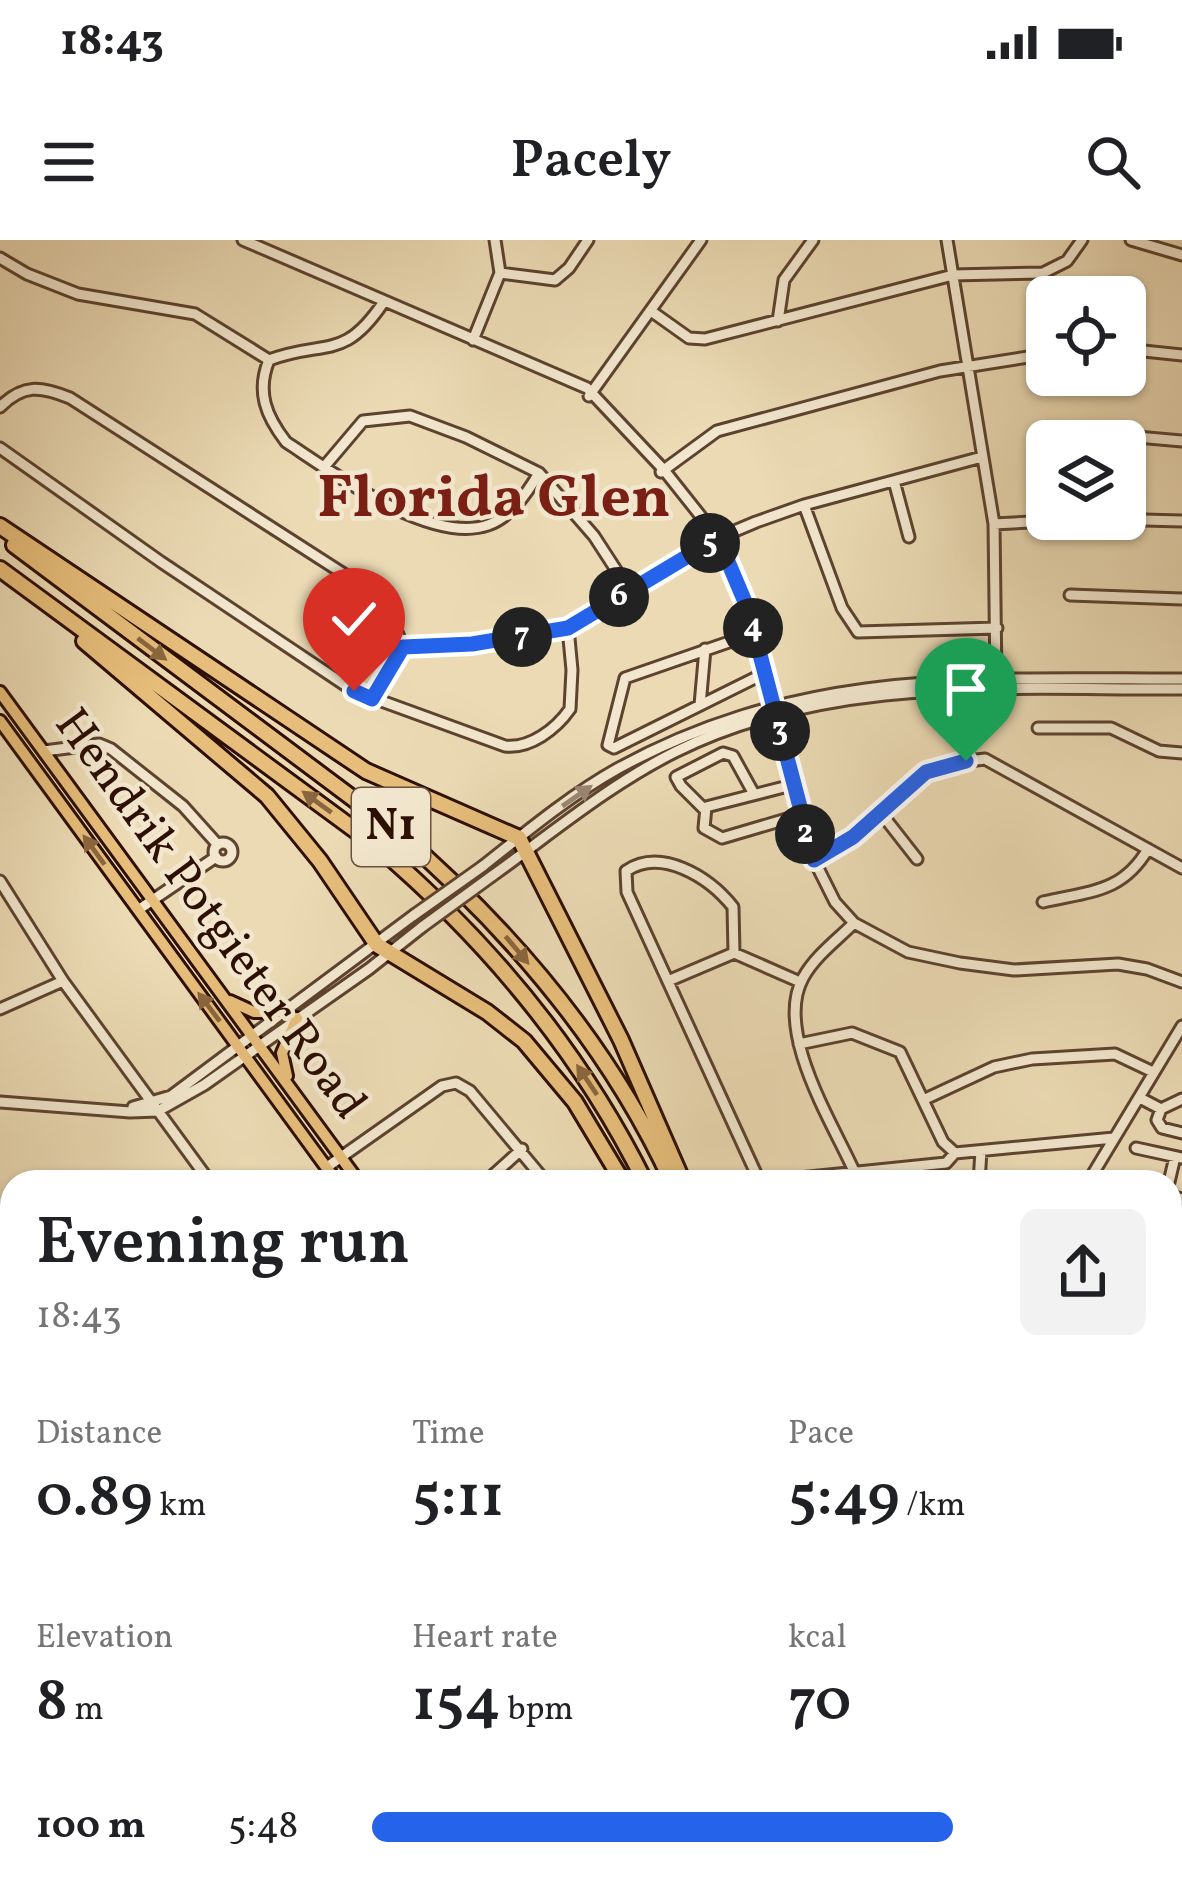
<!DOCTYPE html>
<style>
body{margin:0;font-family:Vollkorn,serif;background:#f2f2f2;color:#202124;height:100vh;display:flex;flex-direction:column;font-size:45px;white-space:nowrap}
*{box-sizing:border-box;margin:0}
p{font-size:39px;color:#757577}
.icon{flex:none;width:66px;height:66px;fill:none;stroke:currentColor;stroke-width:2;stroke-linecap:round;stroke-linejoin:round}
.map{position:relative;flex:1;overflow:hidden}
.sheet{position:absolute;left:0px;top:930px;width:1182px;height:729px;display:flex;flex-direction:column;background:#fff;border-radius:36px 36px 0 0;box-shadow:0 3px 9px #0004}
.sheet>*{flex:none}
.buttons{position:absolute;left:1026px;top:36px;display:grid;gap:24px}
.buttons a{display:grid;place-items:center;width:120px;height:120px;border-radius:18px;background:#fff;box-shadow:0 3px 9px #0004;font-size:60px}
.pin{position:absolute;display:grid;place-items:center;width:102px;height:102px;color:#fff;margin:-123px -51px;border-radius:50% 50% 50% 0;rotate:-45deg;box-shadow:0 0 12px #0007}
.pin .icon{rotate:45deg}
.km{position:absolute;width:60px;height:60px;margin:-30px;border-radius:50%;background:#222;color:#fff;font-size:33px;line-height:60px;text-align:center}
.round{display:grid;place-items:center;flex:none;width:126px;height:126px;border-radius:18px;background:#f2f2f2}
.headline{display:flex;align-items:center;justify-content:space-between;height:204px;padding:0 36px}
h1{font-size:66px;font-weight:600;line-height:90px}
.figures{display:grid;grid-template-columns:repeat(3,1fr);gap:18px;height:204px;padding:12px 36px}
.figures div{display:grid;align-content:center}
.figures b{font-size:60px;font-weight:600}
.figures small{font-size:33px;font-weight:400}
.figures p{font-size:33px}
ul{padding:0 36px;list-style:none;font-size:39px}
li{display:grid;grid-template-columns:192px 144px 1fr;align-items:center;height:90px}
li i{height:30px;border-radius:15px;background:#2563eb}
.status{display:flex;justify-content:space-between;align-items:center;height:84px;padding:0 60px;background:#fff;direction:ltr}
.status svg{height:33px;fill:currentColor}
header{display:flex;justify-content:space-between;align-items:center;height:156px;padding:0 36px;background:#fff;font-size:54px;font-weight:600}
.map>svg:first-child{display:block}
</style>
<div class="status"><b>18:43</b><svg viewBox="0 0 49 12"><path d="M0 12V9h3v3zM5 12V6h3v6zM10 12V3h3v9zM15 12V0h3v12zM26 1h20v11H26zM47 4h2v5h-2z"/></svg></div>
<header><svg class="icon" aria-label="menu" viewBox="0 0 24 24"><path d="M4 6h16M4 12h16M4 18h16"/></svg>Pacely<svg class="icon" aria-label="search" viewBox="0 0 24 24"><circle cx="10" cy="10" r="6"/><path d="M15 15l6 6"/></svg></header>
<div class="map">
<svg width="1182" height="1658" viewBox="0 0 1182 1658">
<rect width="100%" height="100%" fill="#ebdab4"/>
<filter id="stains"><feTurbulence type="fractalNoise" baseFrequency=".00167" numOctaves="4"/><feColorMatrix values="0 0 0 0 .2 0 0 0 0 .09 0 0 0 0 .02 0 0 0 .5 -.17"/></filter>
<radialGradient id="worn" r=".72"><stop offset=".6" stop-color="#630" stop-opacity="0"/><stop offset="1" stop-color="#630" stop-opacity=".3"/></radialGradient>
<path fill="#b7c08e" stroke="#726848" stroke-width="3" d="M 12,978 L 12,1252 L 0,1246 L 0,979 Z
M 12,1475 L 12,1647 L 88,1647 L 85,1658 L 0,1658 L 0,1485 Z"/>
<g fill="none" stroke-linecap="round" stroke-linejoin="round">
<g stroke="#5c422f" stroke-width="15">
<path id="minor" d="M 243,0 L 587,148 L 664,230 L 718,298 L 748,369 L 814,620 L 835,662 L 854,683 L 908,712 L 960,723 L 1014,730 L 1118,724 L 1147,729 L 1182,742
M 947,0 L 994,284 L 996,441
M 1131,0 L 1182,15
M 0,18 L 27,34 L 78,54 L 195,74 L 269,120
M 500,33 L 555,40 L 569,28 L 588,0
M 651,71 L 689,98 L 705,99 L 953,35 L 1043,33 L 1067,21 L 1082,0
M 778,81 L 784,40 L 813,0
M 473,100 L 500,33 L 495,0
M 1125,109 L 1182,115
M 269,120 C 256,152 266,176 286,202 C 332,232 430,305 488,285 C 511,277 527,253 539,233
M 269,120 C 325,99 343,122 383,63
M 589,156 L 701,0
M 0,167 C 23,144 40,146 70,158 L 375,354 L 389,372 L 403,407
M 1051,198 L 1115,195 L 1182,201
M 0,208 L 161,322 L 354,451 L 505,506 C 530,509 556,489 570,469 L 572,430 L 568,388
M 324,227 L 363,181 L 410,176 L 466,197 L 539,233 L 594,296 L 629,350
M 661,232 L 717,191 L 940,131 L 1047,114
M 894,241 L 909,297
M 804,265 L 842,368 L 858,392 L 997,388
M 1105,279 L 1182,281
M 994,284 L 1087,279
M 1070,355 L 1182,359
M 755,393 L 625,438 L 608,505 L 614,508 L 765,433
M 372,459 L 403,407 L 472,404 L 568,388 L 718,298 L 756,282 L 804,265 L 982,217
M 700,465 L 705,409
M 1038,488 L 1111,488 L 1159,511 L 1182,513
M 44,511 L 99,504 L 111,509 L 183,566 L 218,605
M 792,545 L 706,567 L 704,588 L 722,598 L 800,575
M 704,569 L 681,546 L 676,537 L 723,513 L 733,516 L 754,554
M 881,573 L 917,619
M214 612a9 9 0 1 1 18 0a9 9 0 1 1-18 0Z
M 814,620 L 853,597 L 926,532 L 944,524 L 985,519 L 1182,628
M 483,626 C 526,592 569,556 617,529 C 803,427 978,439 1182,439
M 492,636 C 552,593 609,545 675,512 C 832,434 1013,450 1182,449
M 0,641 L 63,741 L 210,942
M 1043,662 C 1090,651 1122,653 1148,609
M 138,670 L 216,617
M 734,713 L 733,667 C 709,637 661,607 626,631 L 627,652 L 758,938 L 770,941 L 946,923 L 955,913
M 668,741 L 734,713 L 800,742
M 0,769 L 63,741
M 799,804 L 852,793 L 900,812 L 943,902 L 955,913 L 1114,898
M 1140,858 L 1161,869 L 1157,880 L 1162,888 L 1182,893
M 923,860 L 994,827 L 1032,819 L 1115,814 L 1153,832
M 0,862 L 130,872 L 158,871 L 204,845 L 369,729 L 422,687
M 133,867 L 171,856 L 414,675
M 1161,869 L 1182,859
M 1136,908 L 1182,918
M 327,927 L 442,846 L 456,843 L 470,851 L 546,942
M 854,931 C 832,882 774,791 803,738 C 815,716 837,700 854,683
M 492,936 L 522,909
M 979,942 L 981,911
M 1035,942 L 1059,942
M 1088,942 L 1182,786
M 1169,942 L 1175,917
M 1170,956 L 1182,959
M 0,977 L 12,975
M 1180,982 L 1182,976
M 1170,1238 L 1182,1237
M 1170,1331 L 1182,1330
M 0,1371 L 12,1368
M 1170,1409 L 1182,1408
M 0,1482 L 12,1473
M 133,1647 L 153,1658
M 305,1647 L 325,1658
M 478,1647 L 498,1658
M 596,1647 L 610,1658
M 740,1647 L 754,1658
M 808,1647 L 809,1658
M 1034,1647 L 1035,1658
M 1146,1647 L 1146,1658
M 102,1658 L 108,1647
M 350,1658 L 356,1647
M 618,1658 L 631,1647"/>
</g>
<g stroke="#2d0f03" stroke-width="16">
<path id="major" d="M 0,452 L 359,942
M 0,481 L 337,942
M 230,761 L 254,772 L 284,772
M 287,836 L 282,813 L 297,778
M 0,1250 L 12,1256
M 0,1262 L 12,1268
M 1170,1489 L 1182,1488
M 1170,1591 L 1182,1594
M 1170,1604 L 1182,1607"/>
</g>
<g stroke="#2d0f03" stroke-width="20">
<path id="highway" d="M 0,286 L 366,531 L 519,598 L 621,800 L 683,942
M 14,305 L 395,590 C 509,688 609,805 672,942
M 0,329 L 378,607 C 488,701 580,811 645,942
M 84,401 L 267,556 L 320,621 L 377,705 L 487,772 L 524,801 L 575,862 L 623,942
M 877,1647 L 880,1658
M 907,1647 L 911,1658"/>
</g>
<use href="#minor" stroke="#f2e7ce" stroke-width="9"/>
<use href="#major" stroke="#e6bd7a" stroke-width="10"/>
<use href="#highway" stroke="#e6bd7a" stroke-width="14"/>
<g stroke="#5c422f" stroke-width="15" stroke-linecap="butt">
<path id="minor-bridge" d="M 414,675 L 483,626
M 422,687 L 492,636"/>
</g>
<use href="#minor-bridge" stroke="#f2e7ce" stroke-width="9"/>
</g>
<defs><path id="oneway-solid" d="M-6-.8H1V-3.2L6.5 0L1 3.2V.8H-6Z" transform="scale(3)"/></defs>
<g fill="#8a663e">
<use href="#oneway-solid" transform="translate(152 409) rotate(37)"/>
<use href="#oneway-solid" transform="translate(317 562) rotate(-144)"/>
<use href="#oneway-solid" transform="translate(94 610) rotate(-126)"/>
<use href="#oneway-solid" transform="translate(517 710) rotate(50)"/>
<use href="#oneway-solid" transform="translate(209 767) rotate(-127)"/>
<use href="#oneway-solid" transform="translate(587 840) rotate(-124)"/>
</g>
<use fill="#998673" href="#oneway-solid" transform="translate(577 556) rotate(-35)"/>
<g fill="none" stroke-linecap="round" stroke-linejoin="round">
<g stroke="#fff" stroke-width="24">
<path id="route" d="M 354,451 L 372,459 L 403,407 L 472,404 L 568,388 L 718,298 L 748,369 L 814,620 L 853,597 L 926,532 L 966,521"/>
</g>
<use href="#route" stroke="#2563eb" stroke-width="15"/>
</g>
<g text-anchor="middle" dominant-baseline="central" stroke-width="9" stroke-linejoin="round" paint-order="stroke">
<rect fill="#f2e7ce" stroke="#685040" stroke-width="3" x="352" y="548" width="78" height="78" rx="9"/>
<g font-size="45" font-weight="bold" fill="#2d0f03">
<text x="391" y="587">N1</text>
</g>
<g font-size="48" fill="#2d0f03" stroke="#f2e7ce">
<text transform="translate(209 675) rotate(54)">Hendrik Potgieter Road</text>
</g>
<g font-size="60" font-weight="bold" fill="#7a1f14" stroke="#f2e7ce">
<text x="494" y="260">Florida Glen</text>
</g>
</g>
<rect width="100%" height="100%" filter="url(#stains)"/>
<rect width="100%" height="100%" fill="url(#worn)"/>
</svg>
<div class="buttons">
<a><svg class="icon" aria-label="locate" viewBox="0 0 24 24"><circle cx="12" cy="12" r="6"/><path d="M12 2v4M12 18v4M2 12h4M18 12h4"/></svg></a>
<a><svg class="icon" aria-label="layers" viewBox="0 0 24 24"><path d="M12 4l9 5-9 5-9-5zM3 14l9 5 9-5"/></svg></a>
</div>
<div class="pin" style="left:966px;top:521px;background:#1e9e55"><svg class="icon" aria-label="arrive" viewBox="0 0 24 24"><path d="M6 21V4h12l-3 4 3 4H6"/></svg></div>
<div class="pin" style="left:354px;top:451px;background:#d93025"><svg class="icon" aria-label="check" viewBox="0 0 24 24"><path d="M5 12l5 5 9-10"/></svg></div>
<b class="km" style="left:805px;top:594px">2</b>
<b class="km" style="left:780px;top:491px">3</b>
<b class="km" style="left:753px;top:388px">4</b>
<b class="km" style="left:710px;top:303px">5</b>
<b class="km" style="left:619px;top:357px">6</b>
<b class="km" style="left:522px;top:397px">7</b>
<section class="sheet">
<div class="headline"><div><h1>Evening run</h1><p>18:43</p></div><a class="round"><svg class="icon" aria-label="share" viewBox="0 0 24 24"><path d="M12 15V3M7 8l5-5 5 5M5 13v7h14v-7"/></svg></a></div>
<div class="figures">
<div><p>Distance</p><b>0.89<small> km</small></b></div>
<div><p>Time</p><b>5:11</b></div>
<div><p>Pace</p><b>5:49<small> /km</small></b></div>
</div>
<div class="figures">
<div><p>Elevation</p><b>8<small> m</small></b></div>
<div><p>Heart rate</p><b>154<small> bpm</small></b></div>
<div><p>kcal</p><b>70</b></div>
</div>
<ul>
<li><b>100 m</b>5:48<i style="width:75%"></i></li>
</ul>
</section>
</div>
